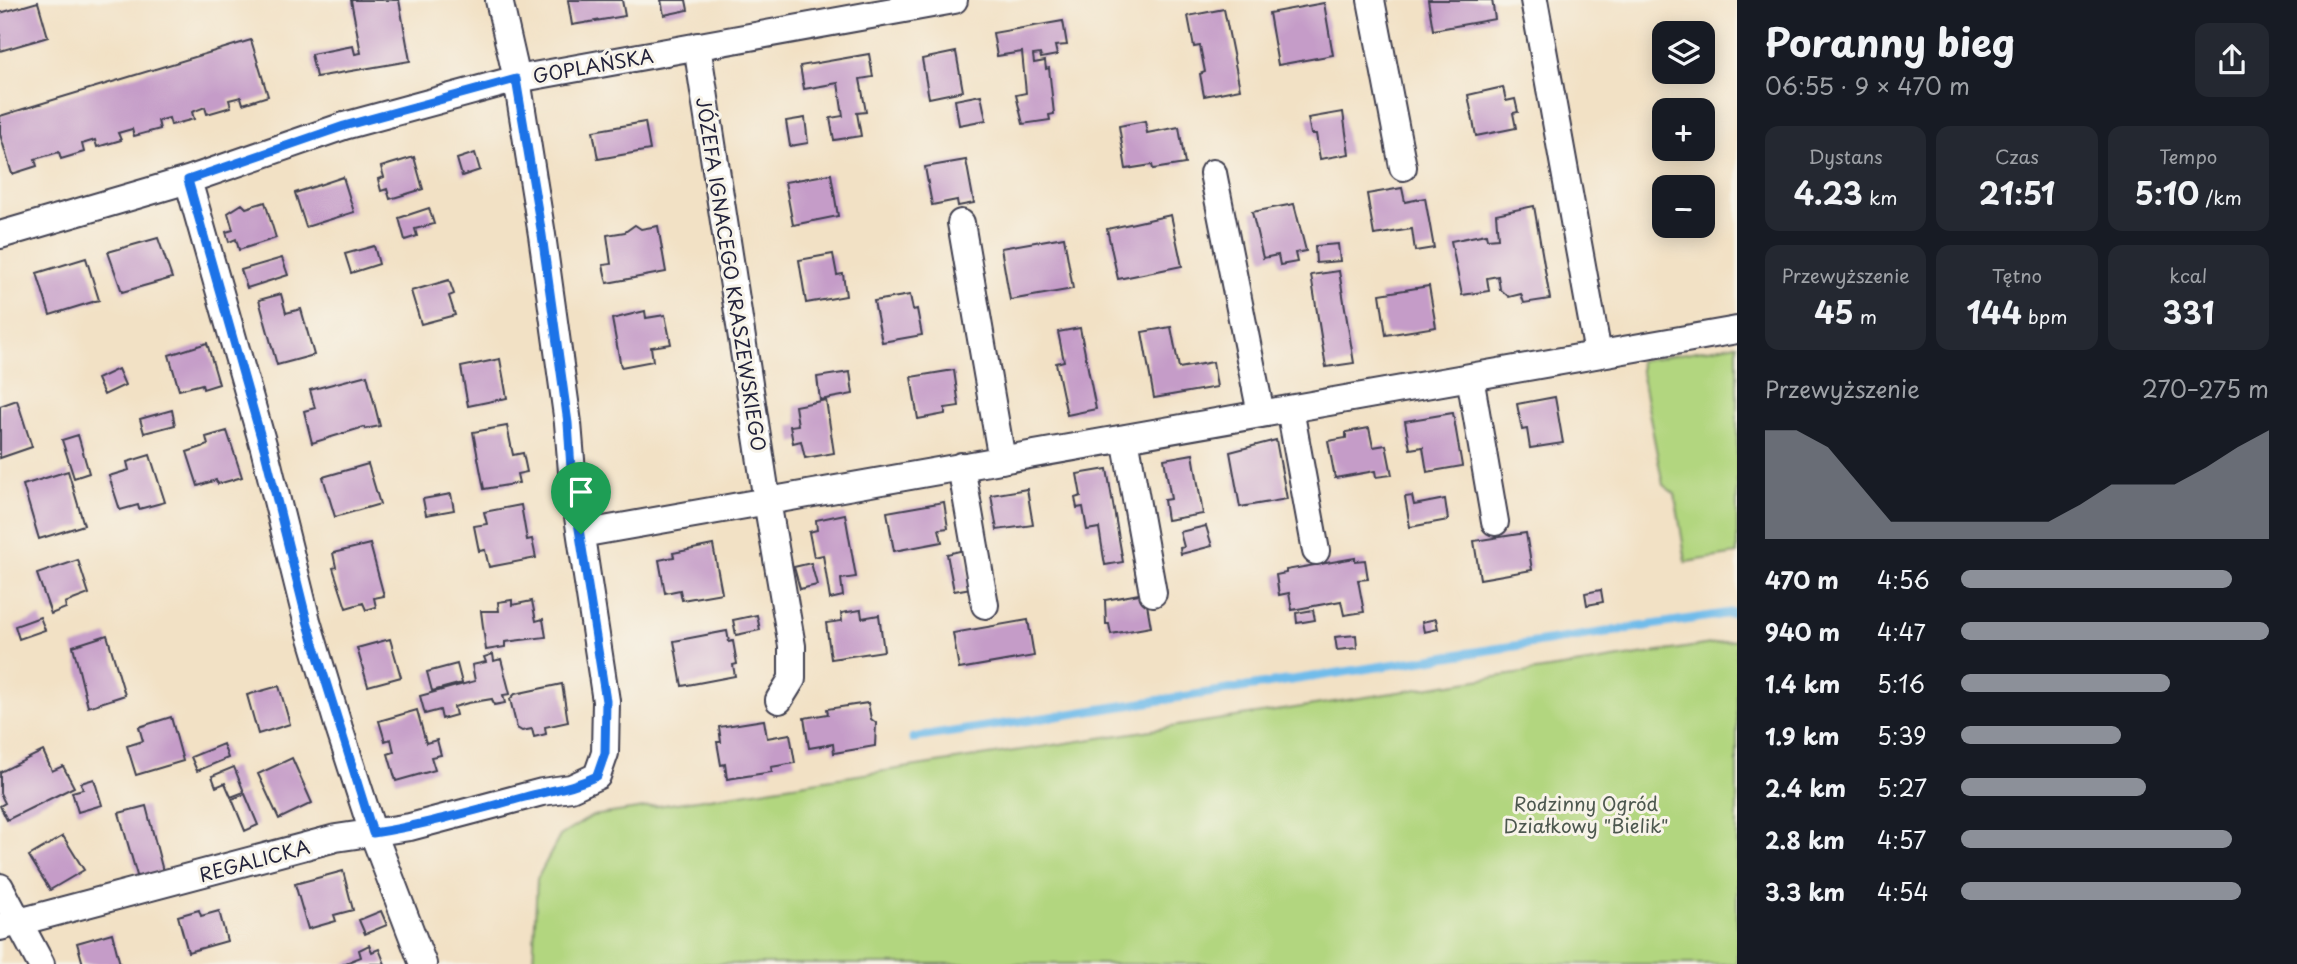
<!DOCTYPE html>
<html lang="pl">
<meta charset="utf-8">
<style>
body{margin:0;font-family:"Playpen Sans",sans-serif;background:#242831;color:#f1f3f6;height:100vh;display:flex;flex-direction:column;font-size:26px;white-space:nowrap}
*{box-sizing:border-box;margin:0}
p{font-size:23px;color:#9ea1a6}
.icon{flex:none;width:38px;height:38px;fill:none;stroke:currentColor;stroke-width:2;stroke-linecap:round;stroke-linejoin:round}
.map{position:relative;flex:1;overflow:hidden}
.side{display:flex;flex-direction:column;background:#171b24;width:560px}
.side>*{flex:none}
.tools{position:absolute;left:1652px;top:21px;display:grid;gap:14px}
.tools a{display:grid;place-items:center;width:63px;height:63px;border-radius:14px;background:#171b24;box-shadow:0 4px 18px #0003;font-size:35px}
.pin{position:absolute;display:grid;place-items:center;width:60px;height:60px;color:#fff;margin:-72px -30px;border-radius:50% 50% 50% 0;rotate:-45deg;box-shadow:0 0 7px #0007}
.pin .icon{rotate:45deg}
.round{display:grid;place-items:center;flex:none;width:74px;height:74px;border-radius:14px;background:#242831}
.summary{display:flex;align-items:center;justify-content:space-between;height:119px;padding:0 28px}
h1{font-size:38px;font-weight:700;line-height:52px}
.stats{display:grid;grid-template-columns:repeat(3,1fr);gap:10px;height:119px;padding:7px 28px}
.stats div{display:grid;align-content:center;border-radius:14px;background:#242831;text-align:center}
.stats b{font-size:30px;font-weight:700}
.stats small{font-size:19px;font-weight:400}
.stats p{font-size:19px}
.chart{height:196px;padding:14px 28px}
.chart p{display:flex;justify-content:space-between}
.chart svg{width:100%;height:126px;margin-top:7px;fill:#8c9099;opacity:.7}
ul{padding:0 28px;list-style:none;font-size:23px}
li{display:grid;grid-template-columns:112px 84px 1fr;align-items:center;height:52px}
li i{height:18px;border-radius:9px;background:#8c9099}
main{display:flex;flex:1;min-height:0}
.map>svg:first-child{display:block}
</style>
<main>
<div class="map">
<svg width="1737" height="964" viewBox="0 0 1737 964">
<rect width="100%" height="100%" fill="#f7f3e8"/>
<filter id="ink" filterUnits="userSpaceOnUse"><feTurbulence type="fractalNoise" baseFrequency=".0143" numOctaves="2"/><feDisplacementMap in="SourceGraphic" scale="14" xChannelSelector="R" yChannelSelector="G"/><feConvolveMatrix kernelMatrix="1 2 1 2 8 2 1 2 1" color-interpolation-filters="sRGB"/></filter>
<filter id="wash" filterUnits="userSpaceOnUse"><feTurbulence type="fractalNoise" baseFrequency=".00686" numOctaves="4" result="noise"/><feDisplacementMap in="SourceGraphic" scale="28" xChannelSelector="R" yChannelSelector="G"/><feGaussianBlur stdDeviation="1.57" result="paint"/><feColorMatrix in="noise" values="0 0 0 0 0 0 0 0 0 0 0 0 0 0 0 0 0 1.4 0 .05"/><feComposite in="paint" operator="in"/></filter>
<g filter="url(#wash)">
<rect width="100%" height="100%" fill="#f2e1c5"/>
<path fill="#b2d67f" stroke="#6a7c5d" stroke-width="2" d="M 1737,344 L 1737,554 L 1686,562 L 1675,494 L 1663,485 L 1639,361 Z
M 1737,640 L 1737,964 L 533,964 L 537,879 L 560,836 L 592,816 Z"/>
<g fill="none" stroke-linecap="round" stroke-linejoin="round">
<path stroke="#71bcea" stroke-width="9" d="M 913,738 L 1737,612"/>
</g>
<g id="blocks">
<path fill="#c59cc8" d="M 351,0 L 399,0 L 410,61 L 316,77 L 311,54 L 353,46 L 355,54 L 361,53 Z
M 568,0 L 622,0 L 625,16 L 572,25 Z
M 661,0 L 686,0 L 688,10 L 664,15 Z
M 1428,0 L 1492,0 L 1495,19 L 1433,30 Z
M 38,2 L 48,37 L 0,51 L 0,13 Z
M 1324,3 L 1333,55 L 1278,65 L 1269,13 Z
M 1224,9 L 1240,89 L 1204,96 L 1200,74 L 1205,72 L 1200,46 L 1194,47 L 1188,16 Z
M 1063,21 L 1067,45 L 1055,46 L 1057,55 L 1041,58 L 1040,54 L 1033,55 L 1034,63 L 1045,61 L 1046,69 L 1049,68 L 1054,114 L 1049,115 L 1050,120 L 1023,124 L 1016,95 L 1026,93 L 1022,52 L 997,56 L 993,33 Z
M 251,40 L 268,96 L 243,104 L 241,97 L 229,100 L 231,107 L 207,114 L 205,107 L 192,112 L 194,119 L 171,125 L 169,118 L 158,121 L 160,129 L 134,136 L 132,129 L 118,133 L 121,140 L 97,147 L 95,140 L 82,144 L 84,152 L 61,159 L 59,152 L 35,159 L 37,166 L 12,174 L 0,134 L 0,116 Z
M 956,52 L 963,91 L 929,98 L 922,59 Z
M 869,54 L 873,77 L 860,79 L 866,112 L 857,113 L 861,136 L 834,140 L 830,118 L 843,116 L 838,83 L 804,89 L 800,66 Z
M 1503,87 L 1506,101 L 1515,99 L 1518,112 L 1513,113 L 1516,128 L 1476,136 L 1468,95 Z
M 981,95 L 986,120 L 959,125 L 955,100 Z
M 1343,112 L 1349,154 L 1320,159 L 1316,134 L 1311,134 L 1308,118 Z
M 805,118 L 808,143 L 790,146 L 786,121 Z
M 1145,121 L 1147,133 L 1179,127 L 1185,164 L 1153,169 L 1152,165 L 1126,169 L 1119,126 Z
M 645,122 L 650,150 L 598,159 L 593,131 Z
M 475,153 L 480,170 L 462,176 L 457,159 Z
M 414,157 L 423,189 L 390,199 L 387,189 L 381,191 L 378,179 L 384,177 L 381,167 Z
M 966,160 L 974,203 L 958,206 L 957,200 L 932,205 L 925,167 Z
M 831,174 L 838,216 L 793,225 L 785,182 Z
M 343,177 L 354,212 L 306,227 L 295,193 Z
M 1402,188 L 1405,202 L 1425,198 L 1434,248 L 1415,251 L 1412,229 L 1374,235 L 1367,194 Z
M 265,202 L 276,238 L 239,250 L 236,239 L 229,242 L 226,232 L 233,230 L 228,213 L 242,204 L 246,208 Z
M 1294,204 L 1306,251 L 1295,253 L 1297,262 L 1280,265 L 1278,255 L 1263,258 L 1252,212 Z
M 1534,206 L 1550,299 L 1524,303 L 1521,294 L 1509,297 L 1500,289 L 1498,276 L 1487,278 L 1489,291 L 1462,295 L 1451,241 L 1486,234 L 1487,239 L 1498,238 L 1496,214 Z
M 429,208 L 434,224 L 415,229 L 417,236 L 405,240 L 399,218 Z
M 1171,215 L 1182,266 L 1118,279 L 1107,229 Z
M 635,225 L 641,229 L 658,226 L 666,272 L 607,283 L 603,265 L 611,264 L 607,235 L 625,232 Z
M 1064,237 L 1073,289 L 1010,300 L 1001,248 Z
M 158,238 L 172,278 L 122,292 L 108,252 Z
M 1338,244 L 1340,261 L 1316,263 L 1315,246 Z
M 374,246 L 379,264 L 351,273 L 345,254 Z
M 833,254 L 837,275 L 843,274 L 846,296 L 806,303 L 799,260 Z
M 86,258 L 99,300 L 50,315 L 37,273 Z
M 282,258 L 288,275 L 247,288 L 241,270 Z
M 1339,271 L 1354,363 L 1326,367 L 1311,275 Z
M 449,280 L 454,294 L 449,296 L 455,315 L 421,324 L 411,291 Z
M 1429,286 L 1436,327 L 1386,335 L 1380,294 Z
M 281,294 L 286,313 L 301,309 L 314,355 L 277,365 L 259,300 Z
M 910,295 L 913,310 L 917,309 L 922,335 L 882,342 L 874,301 Z
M 645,311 L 646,318 L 665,315 L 671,344 L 651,347 L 653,361 L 621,367 L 612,319 Z
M 1171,327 L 1179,368 L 1213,362 L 1217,387 L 1154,398 L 1142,332 Z
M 1080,328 L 1096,409 L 1067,415 L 1056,363 L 1064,361 L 1058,332 Z
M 207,343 L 219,384 L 203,389 L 202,384 L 179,390 L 169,355 Z
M 500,359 L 507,398 L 468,406 L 461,367 Z
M 118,369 L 125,385 L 104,395 L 97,379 Z
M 954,370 L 959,406 L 945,408 L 945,414 L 918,419 L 911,377 Z
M 850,372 L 853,394 L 820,400 L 817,377 Z
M 367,375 L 380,426 L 365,429 L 364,427 L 312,443 L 304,411 L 315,408 L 310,390 Z
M 1555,397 L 1563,443 L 1530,448 L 1527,429 L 1522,430 L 1517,404 Z
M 17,400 L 32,447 L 0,458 L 0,406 Z
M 826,400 L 834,453 L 805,458 L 801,441 L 793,443 L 790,426 L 798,425 L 795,406 Z
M 172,410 L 175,425 L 144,433 L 140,419 Z
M 1453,413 L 1462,466 L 1427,472 L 1423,447 L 1410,449 L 1405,421 Z
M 507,426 L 513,455 L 523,453 L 527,472 L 517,474 L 519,483 L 484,489 L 473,432 Z
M 1369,428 L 1373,447 L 1386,445 L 1392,475 L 1376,477 L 1375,471 L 1335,478 L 1328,441 L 1346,438 L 1346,432 Z
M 227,431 L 242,477 L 218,484 L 216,480 L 198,486 L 187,452 L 208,445 L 206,437 Z
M 78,435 L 89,473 L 74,478 L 62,440 Z
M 1276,440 L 1287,499 L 1240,507 L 1230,452 Z
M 1193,454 L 1203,514 L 1167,520 L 1164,500 L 1171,499 L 1164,459 Z
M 150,455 L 165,502 L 139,509 L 138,505 L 120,510 L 109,476 L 129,470 L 127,462 Z
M 368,464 L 380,504 L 335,517 L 323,477 Z
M 1107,469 L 1123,562 L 1105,565 L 1099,528 L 1087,530 L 1083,507 L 1077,508 L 1075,498 L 1081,496 L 1077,474 Z
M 68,471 L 84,525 L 39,539 L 23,485 Z
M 1027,489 L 1033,525 L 997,530 L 991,495 Z
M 451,494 L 454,510 L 426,515 L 423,499 Z
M 1412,496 L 1414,505 L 1445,499 L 1448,520 L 1410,527 L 1405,497 Z
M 944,502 L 948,528 L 939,529 L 942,542 L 894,551 L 887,512 Z
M 521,505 L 527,540 L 532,539 L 536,558 L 489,567 L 485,550 L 479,551 L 474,526 L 487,524 L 484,512 Z
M 845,514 L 856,577 L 841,579 L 843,596 L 830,599 L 823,555 L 814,557 L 809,532 L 817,530 L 816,520 Z
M 1206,526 L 1212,546 L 1181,554 L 1180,548 L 1184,547 L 1180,532 Z
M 1526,533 L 1532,570 L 1480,579 L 1474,541 Z
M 370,544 L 384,596 L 374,598 L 376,607 L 366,610 L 363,603 L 346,608 L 333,568 L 336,567 L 333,553 Z
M 713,545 L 722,593 L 682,600 L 680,590 L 665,593 L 659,560 L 674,557 L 673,553 Z
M 964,550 L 971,588 L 954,591 L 947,554 Z
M 1355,558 L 1355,561 L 1365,560 L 1368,579 L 1358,580 L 1364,612 L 1344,615 L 1341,601 L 1292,610 L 1289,593 L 1279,595 L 1276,575 L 1286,573 L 1286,570 Z
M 78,560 L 89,594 L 65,603 L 66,608 L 51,614 L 37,574 Z
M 811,563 L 817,585 L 800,589 L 794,567 Z
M 1601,590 L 1603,602 L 1587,605 L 1585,593 Z
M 1145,593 L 1151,627 L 1111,634 L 1109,624 L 1106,624 L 1105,600 Z
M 512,600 L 512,605 L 532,601 L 536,621 L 543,619 L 546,637 L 505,642 L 505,647 L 486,650 L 481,611 L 499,611 L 498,602 Z
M 861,610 L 862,618 L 879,615 L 884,651 L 831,659 L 826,623 L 842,621 L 841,613 Z
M 1313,610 L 1315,620 L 1297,623 L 1296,613 Z
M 757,615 L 760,630 L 736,635 L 733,620 Z
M 40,617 L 45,630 L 19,639 L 15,626 Z
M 1436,619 L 1438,629 L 1424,632 L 1422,622 Z
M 1028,620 L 1034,656 L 959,669 L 953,633 Z
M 727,631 L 729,642 L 733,641 L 737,664 L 733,665 L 735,676 L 682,686 L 674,641 Z
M 107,635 L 125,695 L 88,707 L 73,646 Z
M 1356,635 L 1357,648 L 1337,650 L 1335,637 Z
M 390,639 L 401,677 L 368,686 L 357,648 Z
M 493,654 L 494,661 L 501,659 L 510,694 L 503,695 L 505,703 L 494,705 L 492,699 L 468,703 L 454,707 L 456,715 L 442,719 L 440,710 L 425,714 L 420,696 L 475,681 L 472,665 L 486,662 L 484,657 Z
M 457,664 L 462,683 L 432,691 L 427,672 Z
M 562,684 L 568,722 L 545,727 L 546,734 L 534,737 L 532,729 L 522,731 L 517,728 L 510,699 L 515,694 Z
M 279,686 L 290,724 L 258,734 L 247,695 Z
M 868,703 L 871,719 L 876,723 L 875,746 L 834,753 L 833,744 L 809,748 L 804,718 L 828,714 L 827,709 Z
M 417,710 L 426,743 L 437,740 L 441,755 L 431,757 L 435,770 L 396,781 L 388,754 L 394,752 L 391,739 L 385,741 L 379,721 Z
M 171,717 L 183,761 L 136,775 L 127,746 L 143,741 L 139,727 Z
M 764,720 L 767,738 L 790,734 L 795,763 L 771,767 L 772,772 L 727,779 L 725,764 L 721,765 L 717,742 L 721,742 L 719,727 Z
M 223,744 L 228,758 L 197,771 L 191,757 Z
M 43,751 L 52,771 L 63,766 L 74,787 L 7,820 L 0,806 L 5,803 L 0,793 L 0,772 Z
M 292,758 L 312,803 L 279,819 L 258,774 Z
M 234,767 L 244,792 L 231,797 L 225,783 L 216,787 L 212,776 Z
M 94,779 L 102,805 L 78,812 L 72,792 L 83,789 L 81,783 Z
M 245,794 L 258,825 L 245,831 L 232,799 Z
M 146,806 L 163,871 L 138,879 L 119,813 Z
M 63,836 L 84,870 L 50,890 L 29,856 Z
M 343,871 L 353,910 L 334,915 L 336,921 L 308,929 L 295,884 Z
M 199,910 L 201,916 L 219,911 L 227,941 L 188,952 L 178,916 Z
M 381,911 L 387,925 L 365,934 L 359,920 Z
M 112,933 L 120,964 L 83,964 L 77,943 Z
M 369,945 L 372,952 L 379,949 L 385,964 L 343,964 L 361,957 L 359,950 Z"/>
</g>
</g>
<g filter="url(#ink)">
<use href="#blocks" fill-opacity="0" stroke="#413f50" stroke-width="2"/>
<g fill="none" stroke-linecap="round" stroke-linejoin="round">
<g stroke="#413f50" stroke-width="30">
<path id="minor" d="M 1371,0 L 1403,167
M 1534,0 L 1598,354
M 697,46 L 767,501 L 792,646 L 792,679 L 779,700
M 1213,173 L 1261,414
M 188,180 L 264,448 L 307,621 L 339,728 L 373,833 L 423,964
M 961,223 L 1002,460
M 0,235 L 188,180 L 344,126 L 517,79 L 954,0
M 1470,377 L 1495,522
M 1290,409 L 1316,551
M 1125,438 L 1153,593
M 961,466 L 985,605
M 581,534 L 1737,330
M 0,887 L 41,964
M 0,927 L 336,838 L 410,827 L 542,792 L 571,788 L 597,776 L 605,753 L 606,701 L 573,484 L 568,423 L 542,235 L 517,79 L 499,0"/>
</g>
<use href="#minor" stroke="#fff" stroke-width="26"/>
</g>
</g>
<g fill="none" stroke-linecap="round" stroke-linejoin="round" filter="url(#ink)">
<g stroke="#fff" stroke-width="14">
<path id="route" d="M 516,79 L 542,235 L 568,423 L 572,484 L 606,701 L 605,753 L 597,776 C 572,788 552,790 525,797 C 475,810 425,825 373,833 L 307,621 L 264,448 L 188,180 L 344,126 Z"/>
</g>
<use href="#route" stroke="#1a73e8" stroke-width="9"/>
</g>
<g text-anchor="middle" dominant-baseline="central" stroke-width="6" stroke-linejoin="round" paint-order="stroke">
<g font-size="19" fill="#22223b" stroke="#f7f3e8">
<text transform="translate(593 65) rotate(-10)">GOPLAŃSKA</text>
<text transform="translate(732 274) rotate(81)">JÓZEFA IGNACEGO KRASZEWSKIEGO</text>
<text transform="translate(254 860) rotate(-15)">REGALICKA</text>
</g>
<g font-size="19" fill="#4d584f" stroke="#f7f3e8">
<text x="1586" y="803">Rodzinny Ogród<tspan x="1586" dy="22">Działkowy "Bielik"</tspan></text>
</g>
</g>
</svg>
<div class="tools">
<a><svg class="icon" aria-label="layers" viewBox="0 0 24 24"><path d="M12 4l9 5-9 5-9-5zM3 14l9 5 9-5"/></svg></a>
<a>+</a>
<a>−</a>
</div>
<div class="pin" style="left:581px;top:534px;background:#1e9e55"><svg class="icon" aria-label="arrive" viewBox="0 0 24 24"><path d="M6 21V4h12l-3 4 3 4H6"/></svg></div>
</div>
<section class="side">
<div class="summary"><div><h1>Poranny bieg</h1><p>06:55 · 9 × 470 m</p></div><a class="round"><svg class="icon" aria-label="share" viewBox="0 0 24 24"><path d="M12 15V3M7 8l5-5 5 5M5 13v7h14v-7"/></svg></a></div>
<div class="stats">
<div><p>Dystans</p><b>4.23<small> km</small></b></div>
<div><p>Czas</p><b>21:51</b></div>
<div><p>Tempo</p><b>5:10<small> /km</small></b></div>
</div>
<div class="stats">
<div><p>Przewyższenie</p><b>45<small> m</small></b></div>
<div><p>Tętno</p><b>144<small> bpm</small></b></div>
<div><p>kcal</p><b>331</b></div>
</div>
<div class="chart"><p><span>Przewyższenie</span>270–275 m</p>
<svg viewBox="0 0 160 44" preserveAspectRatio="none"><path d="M0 44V6L10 6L20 12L30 25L40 38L50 38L60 38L70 38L80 38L90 38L100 32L110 25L120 25L130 25L140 19L150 12L160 6V44z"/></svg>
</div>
<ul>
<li><b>470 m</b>4:56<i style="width:88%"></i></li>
<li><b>940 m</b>4:47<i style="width:100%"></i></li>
<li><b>1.4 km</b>5:16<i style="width:68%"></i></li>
<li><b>1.9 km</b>5:39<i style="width:52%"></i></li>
<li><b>2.4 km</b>5:27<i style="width:60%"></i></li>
<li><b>2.8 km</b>4:57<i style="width:88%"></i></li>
<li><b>3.3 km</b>4:54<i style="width:91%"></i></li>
</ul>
</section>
</main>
